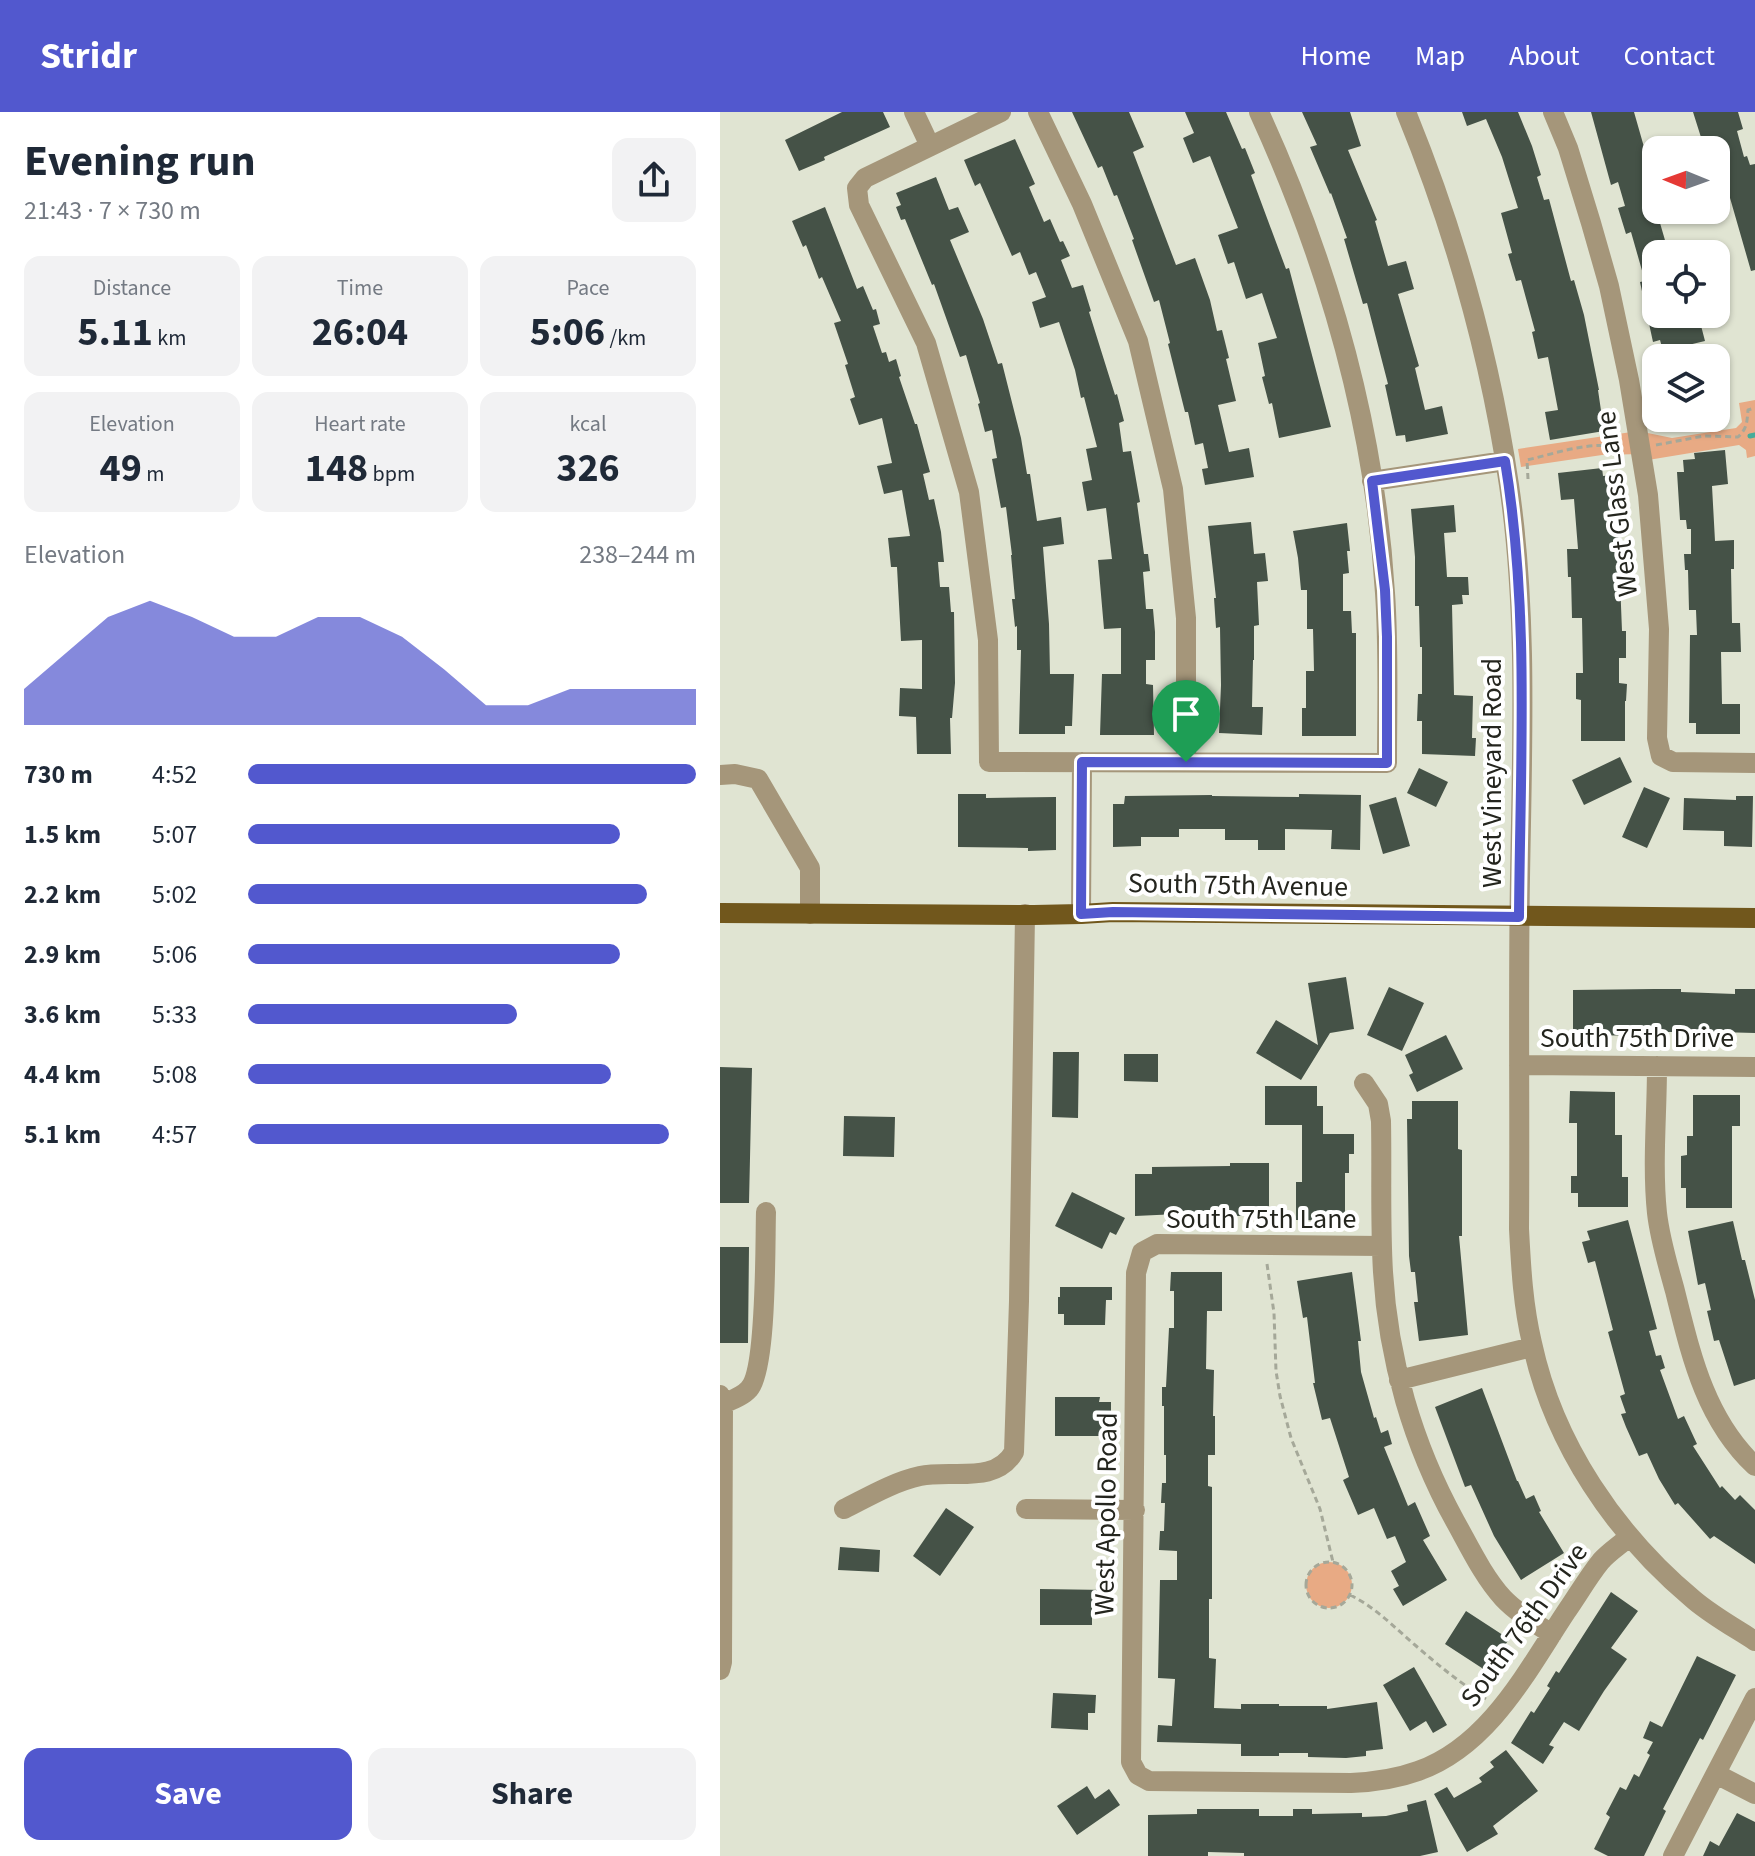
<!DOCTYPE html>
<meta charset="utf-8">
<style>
body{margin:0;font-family:"Source Sans 3",sans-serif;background:#f2f2f3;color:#1f2937;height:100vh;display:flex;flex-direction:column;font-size:30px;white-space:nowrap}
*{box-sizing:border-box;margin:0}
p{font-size:26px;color:#747a83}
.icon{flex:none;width:44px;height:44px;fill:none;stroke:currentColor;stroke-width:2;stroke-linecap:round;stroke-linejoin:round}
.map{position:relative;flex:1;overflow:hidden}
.panel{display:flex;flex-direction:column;background:#fff;width:720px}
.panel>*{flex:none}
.needle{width:52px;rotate:271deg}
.controls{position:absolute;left:922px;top:24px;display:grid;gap:16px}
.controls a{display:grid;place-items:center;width:88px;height:88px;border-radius:16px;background:#fff;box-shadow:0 2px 6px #0004;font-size:40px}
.pin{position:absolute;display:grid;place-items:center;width:68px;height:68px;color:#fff;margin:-82px -34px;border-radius:50% 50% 50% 0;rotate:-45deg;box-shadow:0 0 8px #0007}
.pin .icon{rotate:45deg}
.round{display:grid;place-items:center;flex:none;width:84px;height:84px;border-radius:16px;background:#f2f2f3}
.overview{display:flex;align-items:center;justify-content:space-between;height:136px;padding:0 24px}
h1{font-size:44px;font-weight:700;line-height:60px}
.stats{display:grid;grid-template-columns:repeat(3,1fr);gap:12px;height:136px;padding:8px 24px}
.stats div{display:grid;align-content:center;border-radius:16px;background:#f2f2f3;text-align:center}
.stats b{font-size:40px;font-weight:700}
.stats small{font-size:22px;font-weight:400}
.stats p{font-size:22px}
.chart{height:224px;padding:16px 24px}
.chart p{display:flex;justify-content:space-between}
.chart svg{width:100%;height:144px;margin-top:8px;fill:#5258ce;opacity:.7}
.cta{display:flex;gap:16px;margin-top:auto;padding:16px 24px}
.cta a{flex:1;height:92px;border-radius:16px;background:#5258ce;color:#fff;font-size:32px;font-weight:700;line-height:92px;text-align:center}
.cta a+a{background:#f2f2f3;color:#1f2937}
ul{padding:0 24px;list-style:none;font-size:26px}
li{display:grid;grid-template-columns:128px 96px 1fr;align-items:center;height:60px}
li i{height:20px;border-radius:10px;background:#5258ce}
header{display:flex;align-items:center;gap:48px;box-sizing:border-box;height:112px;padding:0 40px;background:#5258ce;color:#fff}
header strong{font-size:38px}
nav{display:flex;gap:44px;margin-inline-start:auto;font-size:28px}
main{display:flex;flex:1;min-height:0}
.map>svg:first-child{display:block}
</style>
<header>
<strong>Stridr</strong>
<nav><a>Home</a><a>Map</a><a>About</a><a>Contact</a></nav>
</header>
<main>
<section class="panel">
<div class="overview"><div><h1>Evening run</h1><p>21:43 · 7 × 730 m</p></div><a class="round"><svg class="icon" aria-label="share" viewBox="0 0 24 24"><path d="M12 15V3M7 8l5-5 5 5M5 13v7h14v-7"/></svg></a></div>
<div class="stats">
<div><p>Distance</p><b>5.11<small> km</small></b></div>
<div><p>Time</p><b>26:04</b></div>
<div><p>Pace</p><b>5:06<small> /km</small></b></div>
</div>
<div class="stats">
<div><p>Elevation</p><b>49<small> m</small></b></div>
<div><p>Heart rate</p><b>148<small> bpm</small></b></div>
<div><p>kcal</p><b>326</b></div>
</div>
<div class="chart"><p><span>Elevation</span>238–244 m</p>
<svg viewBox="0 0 160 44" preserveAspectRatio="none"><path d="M0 44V33L10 22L20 11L30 6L40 11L50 17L60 17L70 11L80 11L90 17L100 27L110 38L120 38L130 33L140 33L150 33L160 33V44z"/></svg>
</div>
<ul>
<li><b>730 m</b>4:52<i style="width:100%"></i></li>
<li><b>1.5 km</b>5:07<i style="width:83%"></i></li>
<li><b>2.2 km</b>5:02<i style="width:89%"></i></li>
<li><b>2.9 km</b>5:06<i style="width:83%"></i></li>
<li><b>3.6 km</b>5:33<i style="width:60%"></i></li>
<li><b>4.4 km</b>5:08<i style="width:81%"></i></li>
<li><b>5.1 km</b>4:57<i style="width:94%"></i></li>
</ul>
<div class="cta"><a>Save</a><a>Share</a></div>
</section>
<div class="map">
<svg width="1035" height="1744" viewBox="0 0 1035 1744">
<rect width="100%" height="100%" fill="#e0e4d2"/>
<path fill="#e8aa84" d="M 1035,288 L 1035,344 L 1027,346 L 1026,338 L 1019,333 L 922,349 L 920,342 L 882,343 L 801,355 L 798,337 L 918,319 L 952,326 L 1016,316 L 1022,310 L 1019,291 Z
M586 1473a23 23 0 1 1 46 0a23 23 0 1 1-46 0Z"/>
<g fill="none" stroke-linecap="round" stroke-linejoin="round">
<path stroke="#46ac9a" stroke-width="5" d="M 1030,324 L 1035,323"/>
</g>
<path fill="#455247" d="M 122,0 L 163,0 L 170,15 L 104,45 L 105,48 L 79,59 L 65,28 Z
M 352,0 L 409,0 L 424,35 L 413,40 L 456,153 L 475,146 L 490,188 L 497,219 L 502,218 L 509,246 L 506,247 L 516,289 L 498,293 L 509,340 L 529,336 L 534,365 L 485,373 L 482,357 L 488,356 L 483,331 L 475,333 L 468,300 L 465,300 L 448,232 L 450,231 L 439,188 L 434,190 L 412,128 L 414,127 L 397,83 L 394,84 L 382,54 L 378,56 Z
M 465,0 L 506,0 L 522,37 L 525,36 L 535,61 L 531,63 L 566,157 L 569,156 L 611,315 L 559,326 L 552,291 L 549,292 L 542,265 L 545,264 L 538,231 L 557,226 L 542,181 L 526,187 L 514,150 L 508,152 L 498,123 L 518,116 L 490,44 L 473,51 L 463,26 L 474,21 Z
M 582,0 L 630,0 L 641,34 L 628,38 L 657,108 L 655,109 L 668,154 L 686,149 L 694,177 L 678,182 L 699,254 L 695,256 L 705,298 L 722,294 L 728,322 L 686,330 L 685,323 L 676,324 L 665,273 L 668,272 L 647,191 L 643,192 L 624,127 L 627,126 L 611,81 L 610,82 L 590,35 L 597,33 Z
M 742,0 L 798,0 L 812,34 L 821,63 L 817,65 L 824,88 L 829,87 L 851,169 L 854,168 L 864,203 L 879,278 L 878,278 L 884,319 L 830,328 L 825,300 L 838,298 L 828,245 L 818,247 L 812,220 L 815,219 L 801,168 L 796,169 L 788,142 L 792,141 L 781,101 L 798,96 L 782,45 L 766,7 L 747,14 Z
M 871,0 L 914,0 L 926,42 L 934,39 L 936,46 L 936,98 L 943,98 L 946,109 L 940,111 L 949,142 L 936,142 L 936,212 L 978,202 L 985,229 L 943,239 L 940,228 L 933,230 L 920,170 L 925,169 L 911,120 L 906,122 L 898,96 L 905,94 L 898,70 L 891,73 Z
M 973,0 L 1018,0 L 1023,17 L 1017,19 L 1024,45 L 1027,44 L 1030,53 L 1035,52 L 1035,158 L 1031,159 L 1008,79 L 996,83 L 996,38 L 985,38 Z
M 295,27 L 315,72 L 309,75 L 324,110 L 330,107 L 340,130 L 343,129 L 350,144 L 341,148 L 352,176 L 363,173 L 371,199 L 369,200 L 395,283 L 397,282 L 404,309 L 399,311 L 403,340 L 411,339 L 420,390 L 417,391 L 424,442 L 428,442 L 430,459 L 423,460 L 426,497 L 433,497 L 435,520 L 435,548 L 426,548 L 426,572 L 433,573 L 434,623 L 380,623 L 382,562 L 401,562 L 401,516 L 384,517 L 378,448 L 392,447 L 386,396 L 367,399 L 362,370 L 372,368 L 366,337 L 377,335 L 364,285 L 361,286 L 355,258 L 339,210 L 320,216 L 312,190 L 326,185 L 316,160 L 309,163 L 300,140 L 292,144 L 260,71 L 255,74 L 244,48 Z
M 216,65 L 229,98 L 238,95 L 249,120 L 230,128 L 263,207 L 278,252 L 282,251 L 301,326 L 307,362 L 310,362 L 317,409 L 341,405 L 344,432 L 323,435 L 329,512 L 330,562 L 354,562 L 352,614 L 345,614 L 345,622 L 299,622 L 301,538 L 297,538 L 297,514 L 295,515 L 292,487 L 295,487 L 291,443 L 292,443 L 286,395 L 281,396 L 272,347 L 277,346 L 272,318 L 265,320 L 258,292 L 260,291 L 246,243 L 240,245 L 214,172 L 212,173 L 185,107 L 181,108 L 176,95 L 181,93 L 176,81 Z
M 105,95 L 137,177 L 143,174 L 153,198 L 156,197 L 160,212 L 153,214 L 162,241 L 166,240 L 169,250 L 176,247 L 181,264 L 179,265 L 195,312 L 197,312 L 210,360 L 203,362 L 209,388 L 214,387 L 221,420 L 224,450 L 218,450 L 220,475 L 229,475 L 231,500 L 234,500 L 235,571 L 232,606 L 230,606 L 231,642 L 197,642 L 196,605 L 179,604 L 180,576 L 202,577 L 202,528 L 181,529 L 177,455 L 171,455 L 168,426 L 190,424 L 182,378 L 164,382 L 157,354 L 172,351 L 162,306 L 139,313 L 130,287 L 135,285 L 125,253 L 128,252 L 114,211 L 121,209 L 102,165 L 99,167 L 86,133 L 83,135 L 72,109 Z
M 1005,338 L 1008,372 L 992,374 L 995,429 L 1014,428 L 1014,457 L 1011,457 L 1012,511 L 1020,511 L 1021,540 L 1001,540 L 1002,592 L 1020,592 L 1020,622 L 976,622 L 976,611 L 969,611 L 970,523 L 977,523 L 976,498 L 969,498 L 968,458 L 965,458 L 964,442 L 971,442 L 971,417 L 967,417 L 966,408 L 960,408 L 957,360 L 964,360 L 963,348 L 975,347 L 974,341 Z
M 882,356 L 883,364 L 892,363 L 895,392 L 897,392 L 902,519 L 906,519 L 906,546 L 899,546 L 899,571 L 907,572 L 906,589 L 905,589 L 905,629 L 861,629 L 861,588 L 856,587 L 856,561 L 863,561 L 862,506 L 852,506 L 851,465 L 848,465 L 847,437 L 858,437 L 854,387 L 841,388 L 838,361 Z
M 734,393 L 736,420 L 724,421 L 727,465 L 748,465 L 749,483 L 742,483 L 743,492 L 732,493 L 734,583 L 753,584 L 752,626 L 756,626 L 755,644 L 702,642 L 702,609 L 697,609 L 698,582 L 702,582 L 702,535 L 700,535 L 699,494 L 695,494 L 695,445 L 691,397 Z
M 531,410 L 534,442 L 545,441 L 548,469 L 537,470 L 539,513 L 534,514 L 534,548 L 533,548 L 532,595 L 543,595 L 542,623 L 499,621 L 501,573 L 500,515 L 496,516 L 494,486 L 496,486 L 488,414 Z
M 627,411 L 630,439 L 627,439 L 629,461 L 623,462 L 623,499 L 631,499 L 632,521 L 636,521 L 636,624 L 582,624 L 582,596 L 586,596 L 586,559 L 594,559 L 593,517 L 587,517 L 587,478 L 581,478 L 578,446 L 573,419 Z
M 900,645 L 912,670 L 864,693 L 852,668 Z
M 699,656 L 728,670 L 716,695 L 687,681 Z
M 924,675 L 950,686 L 927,736 L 902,725 Z
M 238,682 L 266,682 L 266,686 L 336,685 L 336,738 L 308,739 L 308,736 L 238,735 Z
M 579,682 L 641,683 L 640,738 L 611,737 L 612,718 L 565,717 L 565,738 L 538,738 L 538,728 L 505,728 L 505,717 L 459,717 L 459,725 L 421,725 L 421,734 L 393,735 L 393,692 L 404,692 L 405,684 L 492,683 L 492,684 L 579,685 Z
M 1016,684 L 1033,684 L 1032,735 L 1004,734 L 1004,719 L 963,718 L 964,686 L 1016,688 Z
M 676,685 L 690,734 L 663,742 L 649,693 Z
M 626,865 L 634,917 L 610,921 L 581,968 L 536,941 L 556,908 L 598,933 L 588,871 Z
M 669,875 L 704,891 L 682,939 L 647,923 Z
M 934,877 L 961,877 L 961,880 L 1015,882 L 1015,877 L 1035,877 L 1035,921 L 961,919 L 961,920 L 925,920 L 925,923 L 853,924 L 853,878 Z
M 726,923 L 743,957 L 697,980 L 689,963 L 693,961 L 685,943 Z
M 333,940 L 359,940 L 358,1006 L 332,1005 Z
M 404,942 L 438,942 L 438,970 L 404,969 Z
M 0,955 L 32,956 L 29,1091 L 0,1091 Z
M 545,974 L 597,974 L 597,994 L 603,994 L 603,1022 L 634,1022 L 634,1042 L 629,1042 L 629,1061 L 625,1061 L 625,1109 L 576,1108 L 576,1070 L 582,1070 L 582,1013 L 545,1013 Z
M 850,979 L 895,980 L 895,1023 L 902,1023 L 902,1065 L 908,1065 L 908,1095 L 858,1095 L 858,1081 L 851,1081 L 851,1064 L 857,1064 L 857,1011 L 849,1011 Z
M 973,983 L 1020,983 L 1020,1014 L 1012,1014 L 1012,1096 L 966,1096 L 966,1076 L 961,1076 L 961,1044 L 967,1043 L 967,1024 L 973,1024 Z
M 692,989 L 738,989 L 738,1037 L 742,1038 L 742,1124 L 739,1124 L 748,1223 L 699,1229 L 694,1190 L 698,1190 L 695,1160 L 691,1160 L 689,1144 L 687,1007 L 692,1007 Z
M 124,1004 L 175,1005 L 174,1045 L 123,1044 Z
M 510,1051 L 549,1051 L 549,1104 L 500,1104 L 500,1106 L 480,1106 L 480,1101 L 415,1104 L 415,1062 L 432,1062 L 432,1055 L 510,1054 Z
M 352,1080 L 405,1106 L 396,1123 L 390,1120 L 382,1137 L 335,1114 Z
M 908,1108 L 937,1217 L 929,1219 L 936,1244 L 941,1243 L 945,1256 L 940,1258 L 958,1307 L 964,1304 L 977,1332 L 973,1334 L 1000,1376 L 1002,1374 L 1015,1388 L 1020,1383 L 1035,1398 L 1035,1452 L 994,1424 L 990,1427 L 958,1391 L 955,1393 L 939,1367 L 927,1341 L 919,1344 L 906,1315 L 901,1302 L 906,1301 L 900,1284 L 905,1282 L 888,1220 L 893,1218 L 875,1149 L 868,1151 L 862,1130 L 870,1128 L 867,1119 Z
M 1013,1109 L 1022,1148 L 1025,1148 L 1035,1188 L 1035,1267 L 1014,1274 L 999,1228 L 994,1229 L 987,1199 L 991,1198 L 985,1171 L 978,1173 L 968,1119 Z
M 0,1135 L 29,1135 L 28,1231 L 0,1231 Z
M 451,1160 L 502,1160 L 502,1199 L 487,1199 L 486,1257 L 494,1258 L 493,1304 L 495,1304 L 495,1343 L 488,1343 L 488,1374 L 492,1375 L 492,1487 L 489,1487 L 489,1546 L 496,1547 L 494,1596 L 521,1597 L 521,1592 L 559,1592 L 559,1594 L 607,1594 L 607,1597 L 657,1590 L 663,1637 L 646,1639 L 646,1644 L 626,1646 L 588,1645 L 588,1641 L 559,1641 L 559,1644 L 521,1644 L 521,1632 L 437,1630 L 438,1613 L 452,1614 L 455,1567 L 438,1566 L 440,1468 L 457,1468 L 457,1439 L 439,1438 L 440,1419 L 444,1419 L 445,1391 L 441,1391 L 442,1371 L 446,1371 L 446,1343 L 444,1343 L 444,1294 L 442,1294 L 442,1275 L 446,1275 L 449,1216 L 454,1216 L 454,1179 L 450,1179 Z
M 632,1160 L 641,1229 L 638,1229 L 641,1260 L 654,1306 L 656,1305 L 661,1321 L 668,1318 L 672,1332 L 664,1335 L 688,1394 L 695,1390 L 710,1424 L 703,1428 L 727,1468 L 683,1494 L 673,1477 L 679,1474 L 671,1459 L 686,1450 L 675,1424 L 667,1427 L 654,1396 L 638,1403 L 623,1368 L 629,1365 L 610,1306 L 602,1308 L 593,1271 L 595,1271 L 587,1205 L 583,1206 L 577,1169 Z
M 340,1175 L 392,1175 L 392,1188 L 386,1188 L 385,1213 L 344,1213 L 344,1202 L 338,1202 L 338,1185 L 340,1185 Z
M 762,1276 L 797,1369 L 798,1369 L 806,1387 L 814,1383 L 821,1399 L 819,1400 L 844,1441 L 801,1468 L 774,1424 L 751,1373 L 745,1375 L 715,1295 Z
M 335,1285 L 380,1285 L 379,1290 L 391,1290 L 391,1309 L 386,1309 L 386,1324 L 335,1324 Z
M 226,1396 L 254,1415 L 220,1464 L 193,1444 Z
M 120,1435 L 160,1438 L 159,1460 L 118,1458 Z
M 320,1477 L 387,1478 L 387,1496 L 372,1496 L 372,1513 L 320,1513 Z
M 891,1480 L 918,1499 L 891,1536 L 907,1547 L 884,1579 L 859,1619 L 844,1610 L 829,1633 L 834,1635 L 823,1652 L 791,1631 L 811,1599 L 814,1601 L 830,1576 L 827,1574 L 836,1559 L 839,1561 Z
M 746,1499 L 789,1527 L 768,1560 L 725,1532 Z
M 977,1544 L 1016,1563 L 983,1628 L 980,1626 L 969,1647 L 943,1697 L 946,1699 L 924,1744 L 888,1744 L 874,1737 L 890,1705 L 886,1702 L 900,1675 L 906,1678 L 914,1662 L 919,1665 L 930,1643 L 927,1641 L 933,1630 L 923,1626 L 930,1609 L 942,1615 Z
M 694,1555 L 727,1613 L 713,1621 L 706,1609 L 690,1619 L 663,1573 Z
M 333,1581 L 376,1583 L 375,1601 L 368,1601 L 368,1618 L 331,1616 Z
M 786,1638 L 818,1679 L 773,1714 L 778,1722 L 747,1740 L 714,1682 L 727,1675 L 734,1686 L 762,1670 L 759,1666 L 774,1655 L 770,1650 Z
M 367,1674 L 375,1687 L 389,1677 L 400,1693 L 357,1723 L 337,1694 Z
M 706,1688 L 718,1740 L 700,1744 L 524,1744 L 524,1741 L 488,1740 L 488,1744 L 428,1744 L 428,1703 L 477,1702 L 477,1697 L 539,1697 L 539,1704 L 573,1704 L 573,1697 L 592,1697 L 592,1702 L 642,1701 L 642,1705 L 666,1704 L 688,1699 L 687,1693 Z
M 1017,1701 L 1035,1710 L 1035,1744 L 983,1744 L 990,1729 L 999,1734 Z"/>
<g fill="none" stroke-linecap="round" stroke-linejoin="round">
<path stroke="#a5a899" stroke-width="3" stroke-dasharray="6 4" stroke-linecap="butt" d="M 936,333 L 984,324 L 1018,325 C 1027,317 1027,310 1028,298 L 1035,296
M 808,367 L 807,348 C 838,341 870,328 902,336
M 547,1152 L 554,1201 L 556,1259 L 560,1284 L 571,1326 L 600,1397 L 613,1450
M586 1473a23 23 0 1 1 46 0a23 23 0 1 1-46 0Z
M 630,1483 C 655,1495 674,1515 695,1533 C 718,1553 740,1571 766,1587"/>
<path stroke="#a5967a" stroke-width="20" d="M 194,0 L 210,34
M 281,0 L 145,66 L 137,76 L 139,93 L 206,231 L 249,380 L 268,528 L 269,650 L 667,651 C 667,594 669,537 665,481 C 655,315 608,151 539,0
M 318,0 L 362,92 L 418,229 L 453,377 L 466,506 L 466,650
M 686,0 C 735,120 770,244 789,373 C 808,502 802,635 800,766 C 798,883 800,1000 799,1117 C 801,1155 803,1194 812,1231 C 834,1333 896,1423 974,1488 C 993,1504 1015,1516 1035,1529
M 833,0 L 848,36 L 871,111 L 889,174 L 909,268 L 928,383 L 939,517 L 937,626 L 941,644 L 953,650 L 1035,651
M 652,369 L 785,349
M 0,663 L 15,662 L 38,667 L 90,756 L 90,802
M 361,802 L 362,650
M 799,953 L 1035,955
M 937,954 C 937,1003 932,1053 937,1101 C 940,1128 948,1153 955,1179 C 971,1243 985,1307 1035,1354
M 644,971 L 658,992 L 661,1009 C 662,1059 660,1110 663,1160 C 668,1247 693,1333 735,1409 C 749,1434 763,1464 783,1486 C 797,1501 815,1511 832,1522
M 662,1134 L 437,1132 L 422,1140 L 416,1161 L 411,1650 L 418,1663 L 429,1669 L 631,1671 C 654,1670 676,1667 698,1659 C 769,1634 807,1559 846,1500 C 858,1483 868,1465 881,1449 C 889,1440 900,1433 909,1425
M 679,1268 L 812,1235
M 0,1283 L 3,1292 L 2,1550 L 0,1558
M 3,1292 C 12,1288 23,1284 29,1277 C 47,1258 45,1132 46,1100
M 124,1397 C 148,1385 173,1370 200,1364 C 232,1357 275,1373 294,1340 L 299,1189 L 305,802
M 306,1397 L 415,1398
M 996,1662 L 1035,1682
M 953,1744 L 1035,1586"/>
<path stroke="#71571c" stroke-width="20" d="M 0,801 L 314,803 L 361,802 L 393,800 L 1035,806"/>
</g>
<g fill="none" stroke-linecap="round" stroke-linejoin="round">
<g stroke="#fff" stroke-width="16">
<path id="route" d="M 785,349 C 810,500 800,653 799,805 L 393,800 L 361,802 L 362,650 L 667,651 L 667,525 L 665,478 L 652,369 Z"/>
</g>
<use href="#route" stroke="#5258ce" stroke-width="10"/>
</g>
<g text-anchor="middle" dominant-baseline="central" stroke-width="8" stroke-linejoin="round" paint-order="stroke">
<g font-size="28" fill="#24251e" stroke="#fff">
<text transform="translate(897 392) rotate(-97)">West Glass Lane</text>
<text transform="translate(772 661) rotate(-90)">West Vineyard Road</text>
<text transform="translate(518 773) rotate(1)">South 75th Avenue</text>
<text x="917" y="926">South 75th Drive</text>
<text x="541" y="1107">South 75th Lane</text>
<text transform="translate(386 1402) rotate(-89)">West Apollo Road</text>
<text transform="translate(804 1513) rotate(-54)">South 76th Drive</text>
</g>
</g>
</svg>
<div class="controls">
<a><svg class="needle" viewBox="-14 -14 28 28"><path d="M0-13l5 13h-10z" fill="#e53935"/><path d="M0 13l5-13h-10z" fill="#747a83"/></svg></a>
<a><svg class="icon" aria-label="locate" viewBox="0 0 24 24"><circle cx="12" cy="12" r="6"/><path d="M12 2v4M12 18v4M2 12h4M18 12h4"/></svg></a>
<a><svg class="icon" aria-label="layers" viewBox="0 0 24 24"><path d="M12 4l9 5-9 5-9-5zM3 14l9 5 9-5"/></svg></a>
</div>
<div class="pin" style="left:466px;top:650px;background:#1e9e55"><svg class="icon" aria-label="arrive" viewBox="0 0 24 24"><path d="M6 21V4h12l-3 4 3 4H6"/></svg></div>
</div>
</main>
